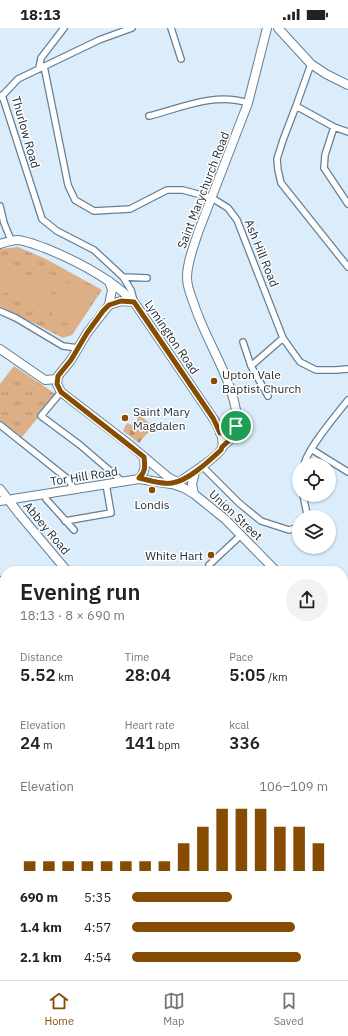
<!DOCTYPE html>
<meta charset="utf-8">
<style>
body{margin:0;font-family:"IBM Plex Sans",sans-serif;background:#f2f2f2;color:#222;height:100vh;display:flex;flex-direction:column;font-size:15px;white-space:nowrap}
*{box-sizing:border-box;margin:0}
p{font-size:13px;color:#767676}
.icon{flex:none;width:22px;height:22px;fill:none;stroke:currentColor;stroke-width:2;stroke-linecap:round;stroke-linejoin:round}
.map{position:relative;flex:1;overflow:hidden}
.details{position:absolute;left:0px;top:538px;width:348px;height:414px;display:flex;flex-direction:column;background:#fff;border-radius:16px 16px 0 0;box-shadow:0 1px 3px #0004}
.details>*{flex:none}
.controls{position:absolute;left:292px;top:430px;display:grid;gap:8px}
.controls a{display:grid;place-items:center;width:44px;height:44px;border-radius:50%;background:#fff;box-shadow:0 1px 3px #0004;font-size:20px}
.pin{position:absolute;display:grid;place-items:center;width:34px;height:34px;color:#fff;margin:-17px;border:2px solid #fff;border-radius:50%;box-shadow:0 1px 4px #0007}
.round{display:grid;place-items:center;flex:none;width:42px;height:42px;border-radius:21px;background:#f2f2f2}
.head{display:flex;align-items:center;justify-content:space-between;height:68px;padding:0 20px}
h1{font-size:22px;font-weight:600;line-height:30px}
.metrics{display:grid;grid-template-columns:repeat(3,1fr);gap:6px;height:68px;padding:4px 20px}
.metrics div{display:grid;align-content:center}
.metrics b{font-size:17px;font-weight:600}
.metrics small{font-size:11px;font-weight:400}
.metrics p{font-size:11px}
.chart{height:112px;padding:8px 20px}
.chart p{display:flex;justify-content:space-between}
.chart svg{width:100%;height:72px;margin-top:4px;stroke:#864c01;stroke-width:6}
ul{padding:0 20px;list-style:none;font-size:13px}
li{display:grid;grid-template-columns:64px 48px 1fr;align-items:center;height:30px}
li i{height:10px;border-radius:5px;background:#864c01}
.status{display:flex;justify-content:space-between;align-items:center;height:28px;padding:0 20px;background:#fff;direction:ltr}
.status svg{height:11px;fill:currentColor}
.tabs{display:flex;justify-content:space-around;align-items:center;height:56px;border-top:1px solid #e0e0e0;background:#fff;font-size:11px;color:#767676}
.tabs a{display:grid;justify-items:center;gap:2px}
.tabs .on{color:#864c01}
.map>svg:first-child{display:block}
</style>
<div class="status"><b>18:13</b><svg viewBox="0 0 49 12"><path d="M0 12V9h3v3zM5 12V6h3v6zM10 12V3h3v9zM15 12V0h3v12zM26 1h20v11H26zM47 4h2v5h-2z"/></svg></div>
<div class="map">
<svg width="348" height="952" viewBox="0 0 348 952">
<defs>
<pattern id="cemetery-stones" width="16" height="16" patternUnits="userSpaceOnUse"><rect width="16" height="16" fill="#dcaf87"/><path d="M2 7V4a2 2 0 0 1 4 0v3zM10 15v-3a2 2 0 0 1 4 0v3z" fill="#b28f6f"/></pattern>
<pattern id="park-tufts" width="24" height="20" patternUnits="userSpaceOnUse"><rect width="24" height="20" fill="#dcaf87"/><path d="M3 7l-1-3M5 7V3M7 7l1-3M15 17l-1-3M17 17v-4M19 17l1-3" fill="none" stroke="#b28f6f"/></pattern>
<pattern id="garden-furrows" width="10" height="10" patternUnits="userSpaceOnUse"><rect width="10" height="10" fill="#dcaf87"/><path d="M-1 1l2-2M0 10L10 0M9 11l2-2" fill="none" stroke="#b28f6f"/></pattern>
<pattern id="water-waves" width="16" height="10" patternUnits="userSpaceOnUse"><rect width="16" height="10" fill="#a8d6fc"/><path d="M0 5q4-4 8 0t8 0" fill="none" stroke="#90b8d9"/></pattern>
</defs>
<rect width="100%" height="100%" fill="#dbecfa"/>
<path fill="url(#cemetery-stones)" d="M 138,386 L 153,398 L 139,415 L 123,403 L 127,395 L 132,397 L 137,394 Z"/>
<path fill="url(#park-tufts)" d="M 18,219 L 46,231 L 102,262 L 72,307 L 63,310 L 0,278 L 0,221 Z
M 14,338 L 54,365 L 56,368 L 22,409 L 0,392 L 0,356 Z"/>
<path fill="url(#garden-furrows)" d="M 172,947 L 195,947 L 199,952 L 175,952 Z"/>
<path fill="#dcaf87" d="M 11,231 L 22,259 L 0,267 L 0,235 Z
M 37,237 L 60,252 L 43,278 L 20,264 Z
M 64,253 L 92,272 L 73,299 L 45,281 Z
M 0,698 L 5,704 L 5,758 L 0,761 Z"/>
<path fill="url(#water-waves)" d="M 5,944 L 5,947 L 136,947 L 139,952 L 0,952 L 0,946 Z"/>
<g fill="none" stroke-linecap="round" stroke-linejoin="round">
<g stroke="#657f94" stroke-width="8">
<path id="street" d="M 171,0 L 181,31
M 311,36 L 296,78 L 283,112 L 277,131 L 278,142 L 281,155 L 348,239
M 44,38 L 68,157 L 75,172 L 94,183 L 130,181 L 167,162 L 183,162 L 212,170 L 228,180 L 237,192 L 283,310 L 290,320 L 300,334 L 316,342 L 336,342 L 348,341
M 39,40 L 41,30 L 64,0
M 2,67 L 42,191 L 57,203 L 94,222 L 123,249 L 131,262 L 134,273
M 1,69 L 18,51 L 99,12 L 132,0
M 296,78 L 334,99 L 348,104
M 149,88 C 181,80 215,64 248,75
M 334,99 L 325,127 L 324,140 L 348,176
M 0,178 L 4,195 L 11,212
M 123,249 L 147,250
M 0,283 L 16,290 L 63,318 L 78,320
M 243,314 L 251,338 L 268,368
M 251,338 L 283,310
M 61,364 L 41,388 L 80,417 L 123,454
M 0,397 L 69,452 L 74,462
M 311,421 L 348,444
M 304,437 C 307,421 337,386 348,372
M 202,438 L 239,475 L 261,493 L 289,502 L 299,499
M 45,466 L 46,471 L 74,502
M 303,467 L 307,486 L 306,489
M 65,493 L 111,485 L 106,456
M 209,537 L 241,507
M 0,552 L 5,555
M 0,604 L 5,609
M 343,635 L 348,630
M 343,652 L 348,657
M 343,767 L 348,771
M 343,798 L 348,803
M 343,876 L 348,882
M 343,921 L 348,924
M 272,947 L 283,952"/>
</g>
<g stroke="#657f94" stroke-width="10">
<path id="secondary" d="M 278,0 L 311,36 L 326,46 L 348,57
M 0,216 C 6,214 12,212 18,212 C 27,213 36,217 45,220 C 77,233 109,249 134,274 L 213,390 C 218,398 225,410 222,420 C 219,428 188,448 179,454 L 177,454 L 168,449 L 130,417 L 61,364 L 57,356 L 58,348 L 71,332 L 87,305 L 109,277 L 112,262 L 109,253
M 109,277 L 121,273 L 134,274
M 0,321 L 45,352 L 57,351
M 220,405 L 229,404 L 236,398
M 222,419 L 236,406 C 236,398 238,390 236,382 C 229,345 207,314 195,279 C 192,270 187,260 187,250 C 187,234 194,217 199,202 L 248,75 L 267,0
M 195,444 L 192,456 L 194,466 L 225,491 L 276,543
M 139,451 C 146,443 145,438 144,429
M 172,456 L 184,460 L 194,466
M 0,461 L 20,487 L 67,543
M 0,473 L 139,451 L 171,456 L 177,454
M 343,611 L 348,616
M 343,710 L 348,712
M 0,916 L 5,913"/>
</g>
<g stroke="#657f94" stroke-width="11">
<path id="primary" d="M 0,933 L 5,931
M 159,947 L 163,952
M 167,947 L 170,952"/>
</g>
<use href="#street" stroke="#fff" stroke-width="5.5"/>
<use href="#secondary" stroke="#fff" stroke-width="8"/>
<use href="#primary" stroke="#fff" stroke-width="9"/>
</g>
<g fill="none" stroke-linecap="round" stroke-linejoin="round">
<g stroke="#fff" stroke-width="8">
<path id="route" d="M 121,273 L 134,274 L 213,390 L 220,405 L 229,404 L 236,398 L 236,406 L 222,419 L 221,422 C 209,433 188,453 172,455 C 162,457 149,452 139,450 C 146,443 145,439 144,429 L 61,364 L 57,356 L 58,348 L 71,332 L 87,305 L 103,283 L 109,277 Z"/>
</g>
<use href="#route" stroke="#864c01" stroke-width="5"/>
</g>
<g fill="#864c01" stroke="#fff" stroke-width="1.5">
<circle cx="214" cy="353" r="4"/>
<circle cx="125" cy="390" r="4"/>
<circle cx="152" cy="462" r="4"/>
<circle cx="211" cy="527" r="4"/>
</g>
<g text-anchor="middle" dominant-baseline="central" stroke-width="3" stroke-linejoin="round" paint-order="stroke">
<g font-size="12" fill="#222c36" stroke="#fff">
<text transform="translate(26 104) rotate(74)">Thurlow Road</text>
<text transform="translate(203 162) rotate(-69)">Saint Marychurch Road</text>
<text transform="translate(262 225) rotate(68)">Ash Hill Road</text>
<text transform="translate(172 309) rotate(56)">Lymington Road</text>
<text transform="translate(84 448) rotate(-9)">Tor Hill Road</text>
<text transform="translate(236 487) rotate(43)">Union Street</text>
<text transform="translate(47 500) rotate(50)">Abbey Road</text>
</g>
<g font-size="12" fill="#222c36" stroke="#fff" text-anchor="start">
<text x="222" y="346">Upton Vale<tspan x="222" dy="14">Baptist Church</tspan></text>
<text x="133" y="383">Saint Mary<tspan x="133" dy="14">Magdalen</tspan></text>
<text x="152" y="476" text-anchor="middle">Londis</text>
<text x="203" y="527" text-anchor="end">White Hart</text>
</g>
</g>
</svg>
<div class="controls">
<a><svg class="icon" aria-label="locate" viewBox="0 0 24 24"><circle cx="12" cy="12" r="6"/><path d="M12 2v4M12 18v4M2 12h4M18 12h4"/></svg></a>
<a><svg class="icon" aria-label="layers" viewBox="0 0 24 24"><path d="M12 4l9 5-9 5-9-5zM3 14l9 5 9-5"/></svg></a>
</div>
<div class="pin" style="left:236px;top:398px;background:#1e9e55"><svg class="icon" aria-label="arrive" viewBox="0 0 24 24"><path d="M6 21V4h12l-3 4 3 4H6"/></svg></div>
<section class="details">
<div class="head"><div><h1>Evening run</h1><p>18:13 · 8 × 690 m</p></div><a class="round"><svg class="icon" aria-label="share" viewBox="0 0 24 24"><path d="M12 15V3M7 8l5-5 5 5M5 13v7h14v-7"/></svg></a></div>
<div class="metrics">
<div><p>Distance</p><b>5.52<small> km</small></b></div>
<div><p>Time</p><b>28:04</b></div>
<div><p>Pace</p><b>5:05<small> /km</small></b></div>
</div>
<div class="metrics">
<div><p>Elevation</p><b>24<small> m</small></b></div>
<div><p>Heart rate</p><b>141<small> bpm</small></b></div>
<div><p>kcal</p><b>336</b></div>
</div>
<div class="chart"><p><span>Elevation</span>106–109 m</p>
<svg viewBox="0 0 160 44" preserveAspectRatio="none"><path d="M5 44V38M15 44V38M25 44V38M35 44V38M45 44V38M55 44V38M65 44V38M75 44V38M85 44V27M95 44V17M105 44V6M115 44V6M125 44V6M135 44V17M145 44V17M155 44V27"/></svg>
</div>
<ul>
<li><b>690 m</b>5:35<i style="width:51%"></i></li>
<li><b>1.4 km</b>4:57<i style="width:83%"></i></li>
<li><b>2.1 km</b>4:54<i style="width:86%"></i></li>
</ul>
</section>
</div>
<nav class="tabs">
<a class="on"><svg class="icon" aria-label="home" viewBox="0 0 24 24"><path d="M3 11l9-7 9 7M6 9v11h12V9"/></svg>Home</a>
<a><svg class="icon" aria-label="map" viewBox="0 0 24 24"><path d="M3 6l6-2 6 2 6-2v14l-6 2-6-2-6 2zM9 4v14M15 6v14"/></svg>Map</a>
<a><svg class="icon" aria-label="saved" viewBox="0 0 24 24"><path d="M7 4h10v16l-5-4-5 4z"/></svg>Saved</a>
</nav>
